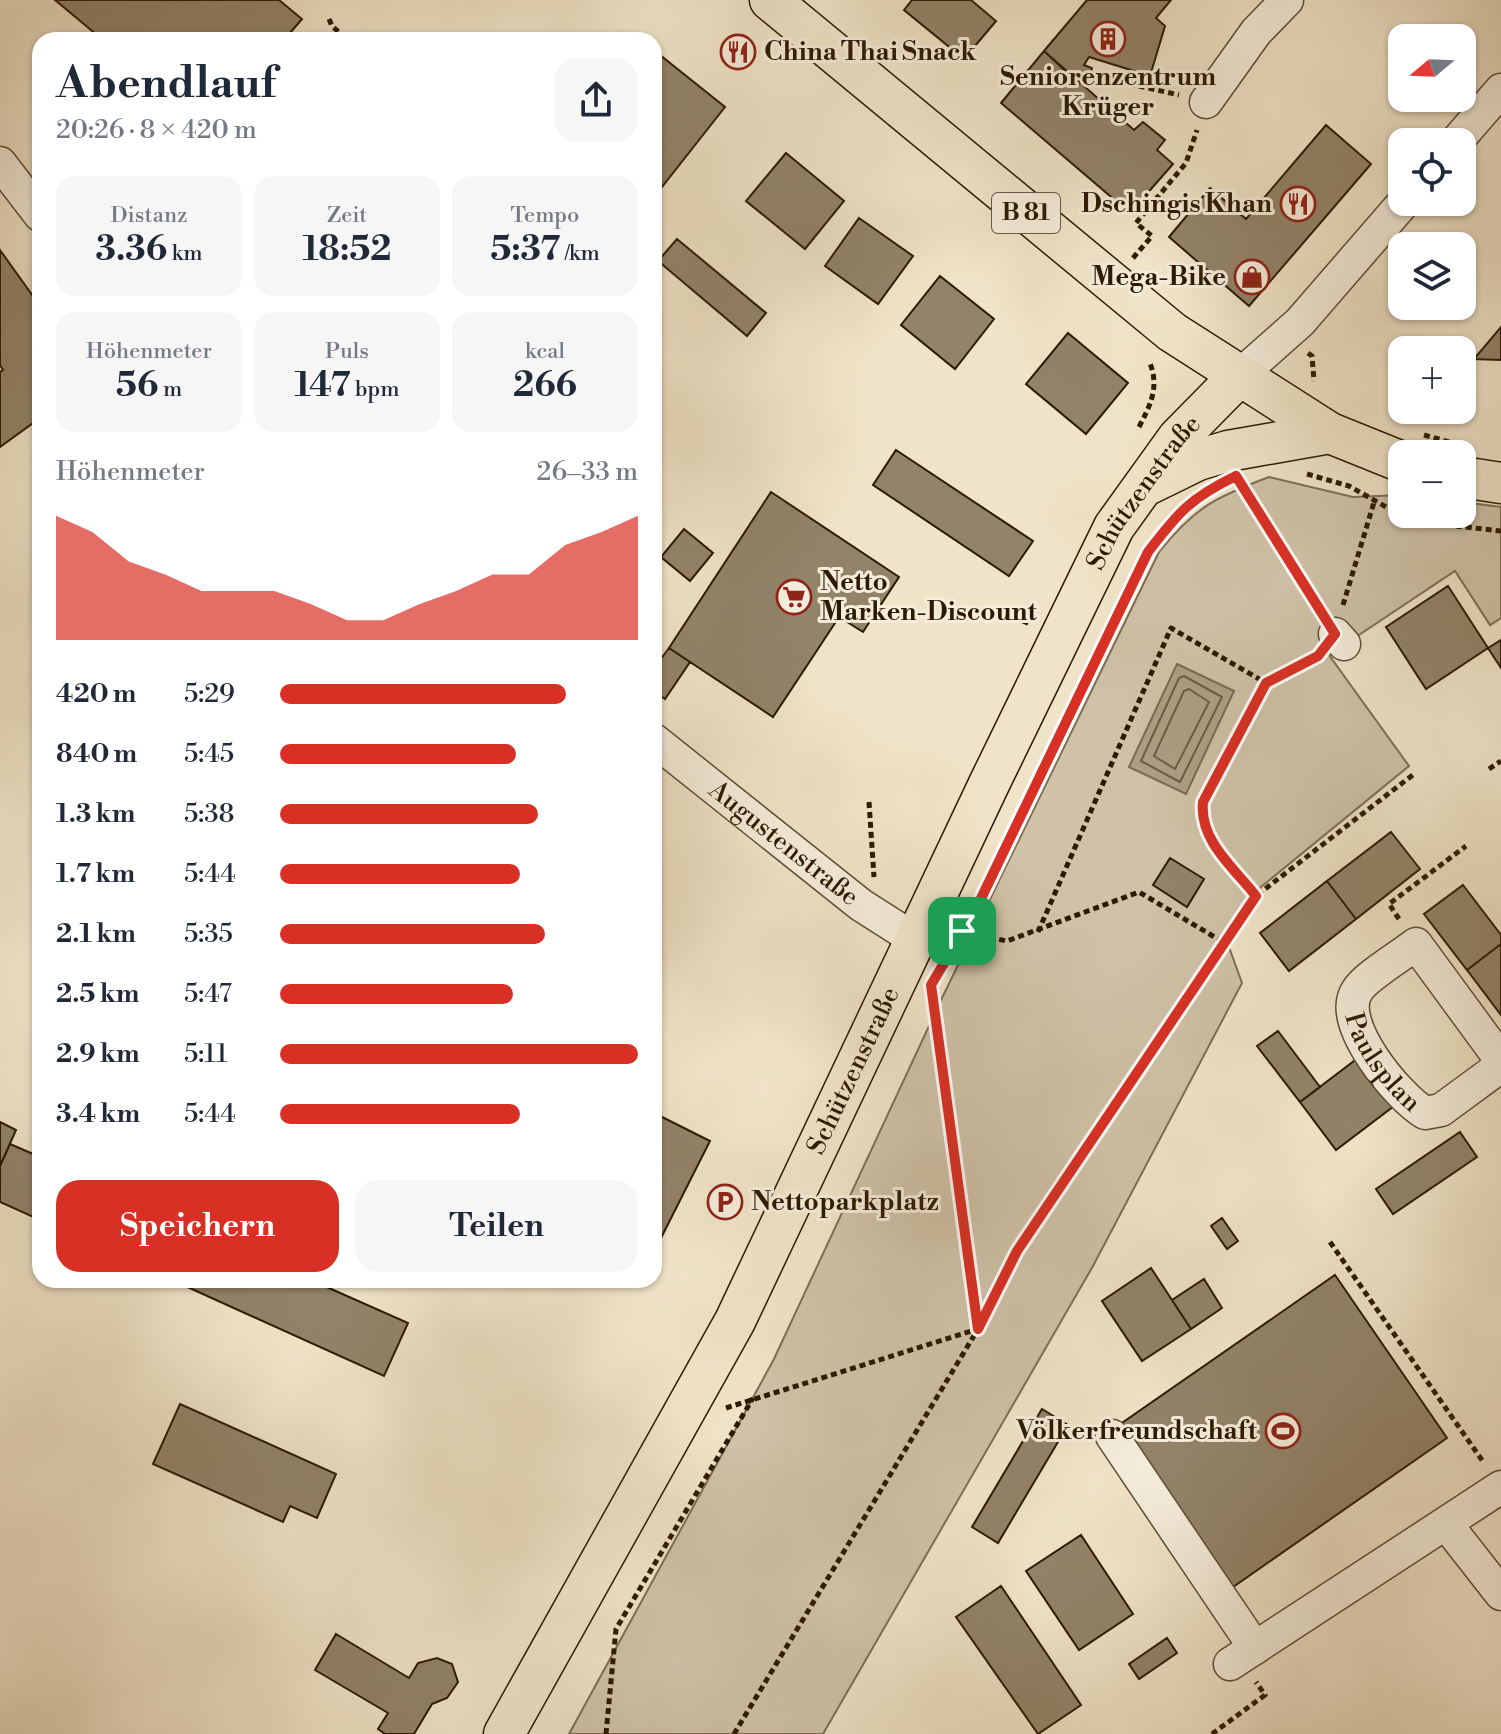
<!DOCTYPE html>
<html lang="de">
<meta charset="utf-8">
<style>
body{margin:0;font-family:"Libre Bodoni",serif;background:#f6f6f7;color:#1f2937;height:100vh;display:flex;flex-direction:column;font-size:30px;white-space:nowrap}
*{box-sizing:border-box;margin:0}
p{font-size:26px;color:#747a83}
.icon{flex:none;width:44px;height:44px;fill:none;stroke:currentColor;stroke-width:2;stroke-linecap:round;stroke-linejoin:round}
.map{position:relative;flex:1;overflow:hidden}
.details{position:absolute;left:32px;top:32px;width:630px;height:1256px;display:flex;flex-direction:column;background:#fff;border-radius:24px;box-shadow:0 2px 6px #0004}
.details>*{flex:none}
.needle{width:52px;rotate:251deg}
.buttons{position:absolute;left:1388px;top:24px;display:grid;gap:16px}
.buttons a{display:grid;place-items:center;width:88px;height:88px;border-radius:16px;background:#fff;box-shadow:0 2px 6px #0004;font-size:40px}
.pin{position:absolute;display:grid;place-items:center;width:68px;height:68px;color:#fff;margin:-34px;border-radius:16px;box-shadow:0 4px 12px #0006}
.round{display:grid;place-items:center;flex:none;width:84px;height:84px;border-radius:24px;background:#f6f6f7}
.summary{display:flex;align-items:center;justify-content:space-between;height:136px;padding:0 24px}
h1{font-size:44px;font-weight:700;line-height:60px}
.stats{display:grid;grid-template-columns:repeat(3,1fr);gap:12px;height:136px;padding:8px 24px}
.stats div{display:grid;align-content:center;border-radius:20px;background:#f6f6f7;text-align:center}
.stats b{font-size:34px;font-weight:700}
.stats small{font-size:22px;font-weight:400}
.stats p{font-size:22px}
.chart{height:224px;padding:16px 24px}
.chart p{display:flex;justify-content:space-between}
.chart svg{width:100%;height:144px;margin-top:8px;fill:#d93025;opacity:.7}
.action{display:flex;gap:16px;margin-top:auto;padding:16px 24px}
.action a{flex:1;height:92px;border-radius:24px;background:#d93025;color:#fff;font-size:32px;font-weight:700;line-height:92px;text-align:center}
.action a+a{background:#f6f6f7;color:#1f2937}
ul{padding:0 24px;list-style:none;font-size:26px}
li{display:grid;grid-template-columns:128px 96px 1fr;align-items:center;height:60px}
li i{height:20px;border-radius:10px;background:#d93025}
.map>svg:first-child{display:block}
</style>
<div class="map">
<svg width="1501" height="1734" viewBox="0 0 1501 1734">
<rect width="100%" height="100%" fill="#f0e4c8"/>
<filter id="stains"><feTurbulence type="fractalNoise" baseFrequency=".0025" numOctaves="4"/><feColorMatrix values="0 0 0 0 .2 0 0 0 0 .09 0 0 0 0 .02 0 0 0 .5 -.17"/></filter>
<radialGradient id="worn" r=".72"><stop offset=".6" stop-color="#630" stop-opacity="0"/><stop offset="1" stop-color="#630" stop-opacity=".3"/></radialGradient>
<path fill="#cfc2a7" stroke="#7e6e55" stroke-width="2" d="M 1269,477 L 1353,497 L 1402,495 L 1402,514 L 1462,514 L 1462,502 L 1501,507 L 1501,618 L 1490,625 L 1455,571 L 1329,655 L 1409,766 L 1261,887 L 1229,947 L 1242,983 L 1093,1266 L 823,1734 L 569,1734 L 774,1359 L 942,998 L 1159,552 C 1195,507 1216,497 1269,477 Z"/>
<path fill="#ad9f85" stroke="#796a51" stroke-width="2" d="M 1177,664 L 1234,691 L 1186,794 L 1129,767 Z"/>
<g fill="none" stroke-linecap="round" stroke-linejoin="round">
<path stroke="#6c5c44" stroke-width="2" d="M 1184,676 L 1222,697 L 1180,782 L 1141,761 L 1179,678 Z
M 1189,689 L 1209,702 L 1175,769 L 1154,756 L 1184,691 Z"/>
</g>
<path fill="#928369" stroke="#2c1a03" stroke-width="2" d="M 55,0 L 279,0 L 302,19 L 284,40 L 103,40 Z
M 912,0 L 971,0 L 996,21 L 964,59 L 904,10 Z
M 1087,0 L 1171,0 L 1156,18 L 1165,26 L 1150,76 L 1089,57 L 1084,65 L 1092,68 L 1088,81 L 1080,79 L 1079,84 L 1044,51 Z
M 1044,51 L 1134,130 L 1143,122 L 1165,140 L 1157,150 L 1173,164 L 1130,213 L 1001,103 Z
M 660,55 L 725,107 L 654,197 L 654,62 Z
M 1326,125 L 1371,164 L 1249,306 L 1169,237 L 1210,188 L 1246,219 Z
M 786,153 L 844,201 L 805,249 L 746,201 Z
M 859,218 L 913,256 L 878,304 L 825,266 Z
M 677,239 L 766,313 L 747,336 L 658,261 Z
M 0,250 L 40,306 L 40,418 L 0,447 L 0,372 L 3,370 L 0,365 Z
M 940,276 L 994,319 L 955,369 L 901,325 Z
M 1501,327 L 1501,360 L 1474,359 Z
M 1068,333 L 1128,383 L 1086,434 L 1026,384 Z
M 896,450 L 1033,541 L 1009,576 L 873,485 Z
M 771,492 L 899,577 L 863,632 L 839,617 L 773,717 L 669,648 Z
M 684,529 L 713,553 L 690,581 L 661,557 Z
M 1448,586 L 1488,648 L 1426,689 L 1386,627 Z
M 1501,640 L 1501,668 L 1488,648 Z
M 669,648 L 690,662 L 665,699 L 654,691 L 654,668 Z
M 1391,832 L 1420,869 L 1356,919 L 1327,881 Z
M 1170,858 L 1204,879 L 1187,907 L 1153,885 Z
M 1327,881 L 1356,919 L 1289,971 L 1260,933 Z
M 1463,885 L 1501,935 L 1501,944 L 1467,970 L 1424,914 Z
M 1501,944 L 1501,1015 L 1467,970 Z
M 1278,1031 L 1320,1087 L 1300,1102 L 1257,1046 Z
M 1358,1058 L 1394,1106 L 1336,1150 L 1300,1102 Z
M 654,1113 L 710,1141 L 661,1238 L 654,1234 Z
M 0,1122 L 16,1130 L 0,1166 Z
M 1460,1132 L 1477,1157 L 1393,1214 L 1376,1189 Z
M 10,1144 L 40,1157 L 40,1220 L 0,1202 L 0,1166 Z
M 1222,1218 L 1238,1241 L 1227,1249 L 1211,1226 Z
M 1151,1268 L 1191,1329 L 1142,1361 L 1102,1301 Z
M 1335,1275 L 1447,1438 L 1233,1587 L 1119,1425 Z
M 1204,1279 L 1222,1308 L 1191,1329 L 1172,1300 Z
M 172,1280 L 311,1280 L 408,1323 L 384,1376 Z
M 180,1404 L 336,1474 L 317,1518 L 290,1506 L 283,1522 L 153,1464 Z
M 1042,1409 L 1068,1425 L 998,1543 L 972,1527 Z
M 1081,1535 L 1133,1614 L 1079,1650 L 1026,1571 Z
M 1001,1586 L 1081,1705 L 1038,1734 L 956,1617 Z
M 336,1634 L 409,1678 L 418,1663 L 437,1658 L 452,1664 L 458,1682 L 447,1698 L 432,1704 L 414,1734 L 385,1734 L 378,1729 L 388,1713 L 315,1670 Z
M 1167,1638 L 1177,1653 L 1139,1679 L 1129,1664 Z"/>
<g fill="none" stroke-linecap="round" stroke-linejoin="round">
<g stroke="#5d4c34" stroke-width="35">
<g id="minor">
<path d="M 1206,102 L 1256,32 L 1287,0"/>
<path d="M 1456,142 L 1501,90"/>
<path d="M 0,163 L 40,215"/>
<path d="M 1239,376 L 1300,322 L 1404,202"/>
<path d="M 1335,634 L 1344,644"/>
<path id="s1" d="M 654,740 L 861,905 L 916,940"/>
<path id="s2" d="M 1501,1060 L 1416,944 C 1401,956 1365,977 1357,991 C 1336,1023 1398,1097 1425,1113 L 1441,1110 L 1501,1066"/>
<path d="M 1112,1436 L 1255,1648"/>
<path d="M 1447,1525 L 1501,1594"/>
<path d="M 1230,1664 L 1501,1487"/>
</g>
</g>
<g stroke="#2c1a03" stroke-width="43">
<g id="major">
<path d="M 770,0 L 1172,332 L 1330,433 L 1402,462"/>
<path d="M 1462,477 L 1501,483"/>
<path d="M 1149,484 L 1198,460 L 1228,451 L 1330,433"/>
<path id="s3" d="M 504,1734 L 735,1321 L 989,784 L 1114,527 L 1178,438 L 1239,376"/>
</g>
</g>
<path stroke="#2c1a03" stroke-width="5" stroke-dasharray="6 4" stroke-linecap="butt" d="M 329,19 L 332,26 L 348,40
M 1090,75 L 1179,95
M 1133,258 L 1152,236 L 1136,223 L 1186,163 L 1197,130
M 1308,353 L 1312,356 L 1314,381
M 1139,427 C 1151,404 1160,386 1149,361
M 1424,435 L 1453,443
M 1307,474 L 1349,486 L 1411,521 L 1501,531
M 1240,483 L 1319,610
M 1343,605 L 1375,499
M 985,613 L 1000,611 L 1030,624
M 1266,683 L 1314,658
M 1489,769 L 1501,761
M 869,802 L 874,877
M 1399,919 L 1389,904 L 1466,846
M 960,931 L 1007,941 L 1139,892 L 1223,942
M 961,932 L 975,911 L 1148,552 L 1182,510
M 1038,932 L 1171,628 L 1266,683 L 1203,802 C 1200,840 1233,867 1256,896
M 1330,1242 L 1484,1463
M 726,1408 L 978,1329 L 932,990
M 606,1734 L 616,1629 L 753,1398
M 734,1734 L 978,1329 L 1017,1251 L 1223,942 L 1256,896 L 1414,774
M 1212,1734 L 1265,1695 L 1256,1682"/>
<use href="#minor" stroke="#f5eddb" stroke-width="32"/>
<use href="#major" stroke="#f0e4c8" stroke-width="40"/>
</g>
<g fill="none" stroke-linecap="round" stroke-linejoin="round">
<g stroke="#fff" stroke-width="16">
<path id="route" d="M 1236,476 L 1335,634 L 1318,656 L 1266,683 L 1203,802 C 1199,840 1233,867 1256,896 L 1017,1251 L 978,1329 L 931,985 L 975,911 L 1148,552 C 1178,513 1190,498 1236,476 Z"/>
</g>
<use href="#route" stroke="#d93025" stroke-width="10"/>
</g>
<defs>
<g id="building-ring" transform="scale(1.8)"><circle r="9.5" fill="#f5eddb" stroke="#8f2418" stroke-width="1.5"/><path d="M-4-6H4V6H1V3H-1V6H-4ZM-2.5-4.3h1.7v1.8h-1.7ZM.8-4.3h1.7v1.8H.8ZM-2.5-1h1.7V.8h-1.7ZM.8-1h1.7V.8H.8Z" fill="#8f2418"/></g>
<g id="restaurant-ring" transform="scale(1.8)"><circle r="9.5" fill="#f5eddb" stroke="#8f2418" stroke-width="1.5"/><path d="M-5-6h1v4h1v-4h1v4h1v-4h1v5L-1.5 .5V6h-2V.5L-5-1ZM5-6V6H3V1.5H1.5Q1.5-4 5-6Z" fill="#8f2418"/></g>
<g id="shop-ring" transform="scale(1.8)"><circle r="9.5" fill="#f5eddb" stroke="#8f2418" stroke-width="1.5"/><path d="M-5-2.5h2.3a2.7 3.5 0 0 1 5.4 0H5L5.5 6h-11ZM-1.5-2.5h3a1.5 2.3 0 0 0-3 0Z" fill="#8f2418"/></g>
<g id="supermarket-ring" transform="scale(1.8)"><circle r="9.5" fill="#f5eddb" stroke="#8f2418" stroke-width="1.5"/><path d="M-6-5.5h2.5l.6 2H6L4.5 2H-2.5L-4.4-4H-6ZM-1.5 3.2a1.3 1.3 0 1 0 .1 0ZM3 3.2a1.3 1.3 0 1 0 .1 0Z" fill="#8f2418"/></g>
<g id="parking-ring" transform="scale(1.8)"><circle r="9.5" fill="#f5eddb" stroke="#8f2418" stroke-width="1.5"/><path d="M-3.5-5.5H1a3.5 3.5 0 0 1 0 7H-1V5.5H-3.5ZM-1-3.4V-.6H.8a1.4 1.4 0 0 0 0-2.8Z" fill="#8f2418"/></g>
<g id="stadium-ring" transform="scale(1.8)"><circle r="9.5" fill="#f5eddb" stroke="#8f2418" stroke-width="1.5"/><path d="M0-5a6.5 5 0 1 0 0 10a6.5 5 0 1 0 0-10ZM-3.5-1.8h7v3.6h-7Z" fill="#8f2418"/></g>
</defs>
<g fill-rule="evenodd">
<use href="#building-ring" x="1108" y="39"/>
<use href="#restaurant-ring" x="738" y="52"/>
<use href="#restaurant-ring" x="1298" y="204"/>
<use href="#shop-ring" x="1252" y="277"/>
<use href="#supermarket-ring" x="794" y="597"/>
<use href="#parking-ring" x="725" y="1202"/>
<use href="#stadium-ring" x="1283" y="1431"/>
</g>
<g text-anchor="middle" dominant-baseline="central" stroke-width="6" stroke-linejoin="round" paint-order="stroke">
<rect fill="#f5eddb" stroke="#685944" stroke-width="2" x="992" y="193" width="68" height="40" rx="6"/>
<g font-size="24" font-weight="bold" fill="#2c1a03">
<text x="1026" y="213">B 81</text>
</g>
<g font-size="26" font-weight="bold" fill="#2c1a03" stroke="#f5eddb" text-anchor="start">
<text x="764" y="52">China Thai Snack</text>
<text x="1108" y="77" text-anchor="middle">Seniorenzentrum<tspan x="1108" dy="30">Krüger</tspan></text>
<text x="1272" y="204" text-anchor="end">Dschingis Khan</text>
<text x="1226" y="277" text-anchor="end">Mega-Bike</text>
<text x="820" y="582">Netto<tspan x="820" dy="30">Marken-Discount</tspan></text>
<text x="751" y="1202">Nettoparkplatz</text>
<text x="1257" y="1431" text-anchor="end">Völkerfreundschaft</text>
</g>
<g font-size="26" fill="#2c1a03" stroke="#f5eddb">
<text stroke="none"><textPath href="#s3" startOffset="1398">Schützenstraße</textPath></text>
<text stroke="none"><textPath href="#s1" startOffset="166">Augustenstraße</textPath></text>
<text stroke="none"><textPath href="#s2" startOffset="300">Paulsplan</textPath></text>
<text stroke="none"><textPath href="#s3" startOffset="750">Schützenstraße</textPath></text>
</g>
</g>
<rect width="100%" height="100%" filter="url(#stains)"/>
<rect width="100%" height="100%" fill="url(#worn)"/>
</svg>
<div class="buttons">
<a><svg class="needle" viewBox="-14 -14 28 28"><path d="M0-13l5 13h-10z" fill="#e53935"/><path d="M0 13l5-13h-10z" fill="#747a83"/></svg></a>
<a><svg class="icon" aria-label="locate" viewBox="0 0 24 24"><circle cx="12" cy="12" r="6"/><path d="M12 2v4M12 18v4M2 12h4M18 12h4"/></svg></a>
<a><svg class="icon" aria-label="layers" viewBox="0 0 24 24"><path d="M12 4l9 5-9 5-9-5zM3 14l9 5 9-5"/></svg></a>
<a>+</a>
<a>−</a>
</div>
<div class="pin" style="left:962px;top:931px;background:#1e9e55"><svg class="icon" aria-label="arrive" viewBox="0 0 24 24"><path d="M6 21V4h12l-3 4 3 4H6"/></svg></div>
<section class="details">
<div class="summary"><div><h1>Abendlauf</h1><p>20:26 · 8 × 420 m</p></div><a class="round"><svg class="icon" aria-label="share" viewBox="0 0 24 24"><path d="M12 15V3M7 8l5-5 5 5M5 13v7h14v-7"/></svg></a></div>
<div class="stats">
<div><p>Distanz</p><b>3.36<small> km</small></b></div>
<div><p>Zeit</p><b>18:52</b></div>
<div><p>Tempo</p><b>5:37<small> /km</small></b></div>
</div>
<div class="stats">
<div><p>Höhenmeter</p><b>56<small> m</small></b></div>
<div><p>Puls</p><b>147<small> bpm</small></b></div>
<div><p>kcal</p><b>266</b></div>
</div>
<div class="chart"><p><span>Höhenmeter</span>26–33 m</p>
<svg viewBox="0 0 160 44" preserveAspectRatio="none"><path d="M0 44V6L10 11L20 20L30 24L40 29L50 29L60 29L70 33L80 38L90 38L100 33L110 29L120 24L130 24L140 15L150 11L160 6V44z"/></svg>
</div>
<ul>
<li><b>420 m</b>5:29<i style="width:80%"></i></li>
<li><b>840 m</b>5:45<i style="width:66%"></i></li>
<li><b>1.3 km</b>5:38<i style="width:72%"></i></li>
<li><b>1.7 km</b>5:44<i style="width:67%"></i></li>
<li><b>2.1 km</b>5:35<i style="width:74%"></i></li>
<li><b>2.5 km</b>5:47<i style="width:65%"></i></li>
<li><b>2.9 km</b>5:11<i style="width:100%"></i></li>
<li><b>3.4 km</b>5:44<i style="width:67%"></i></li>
</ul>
<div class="action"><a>Speichern</a><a>Teilen</a></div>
</section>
</div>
